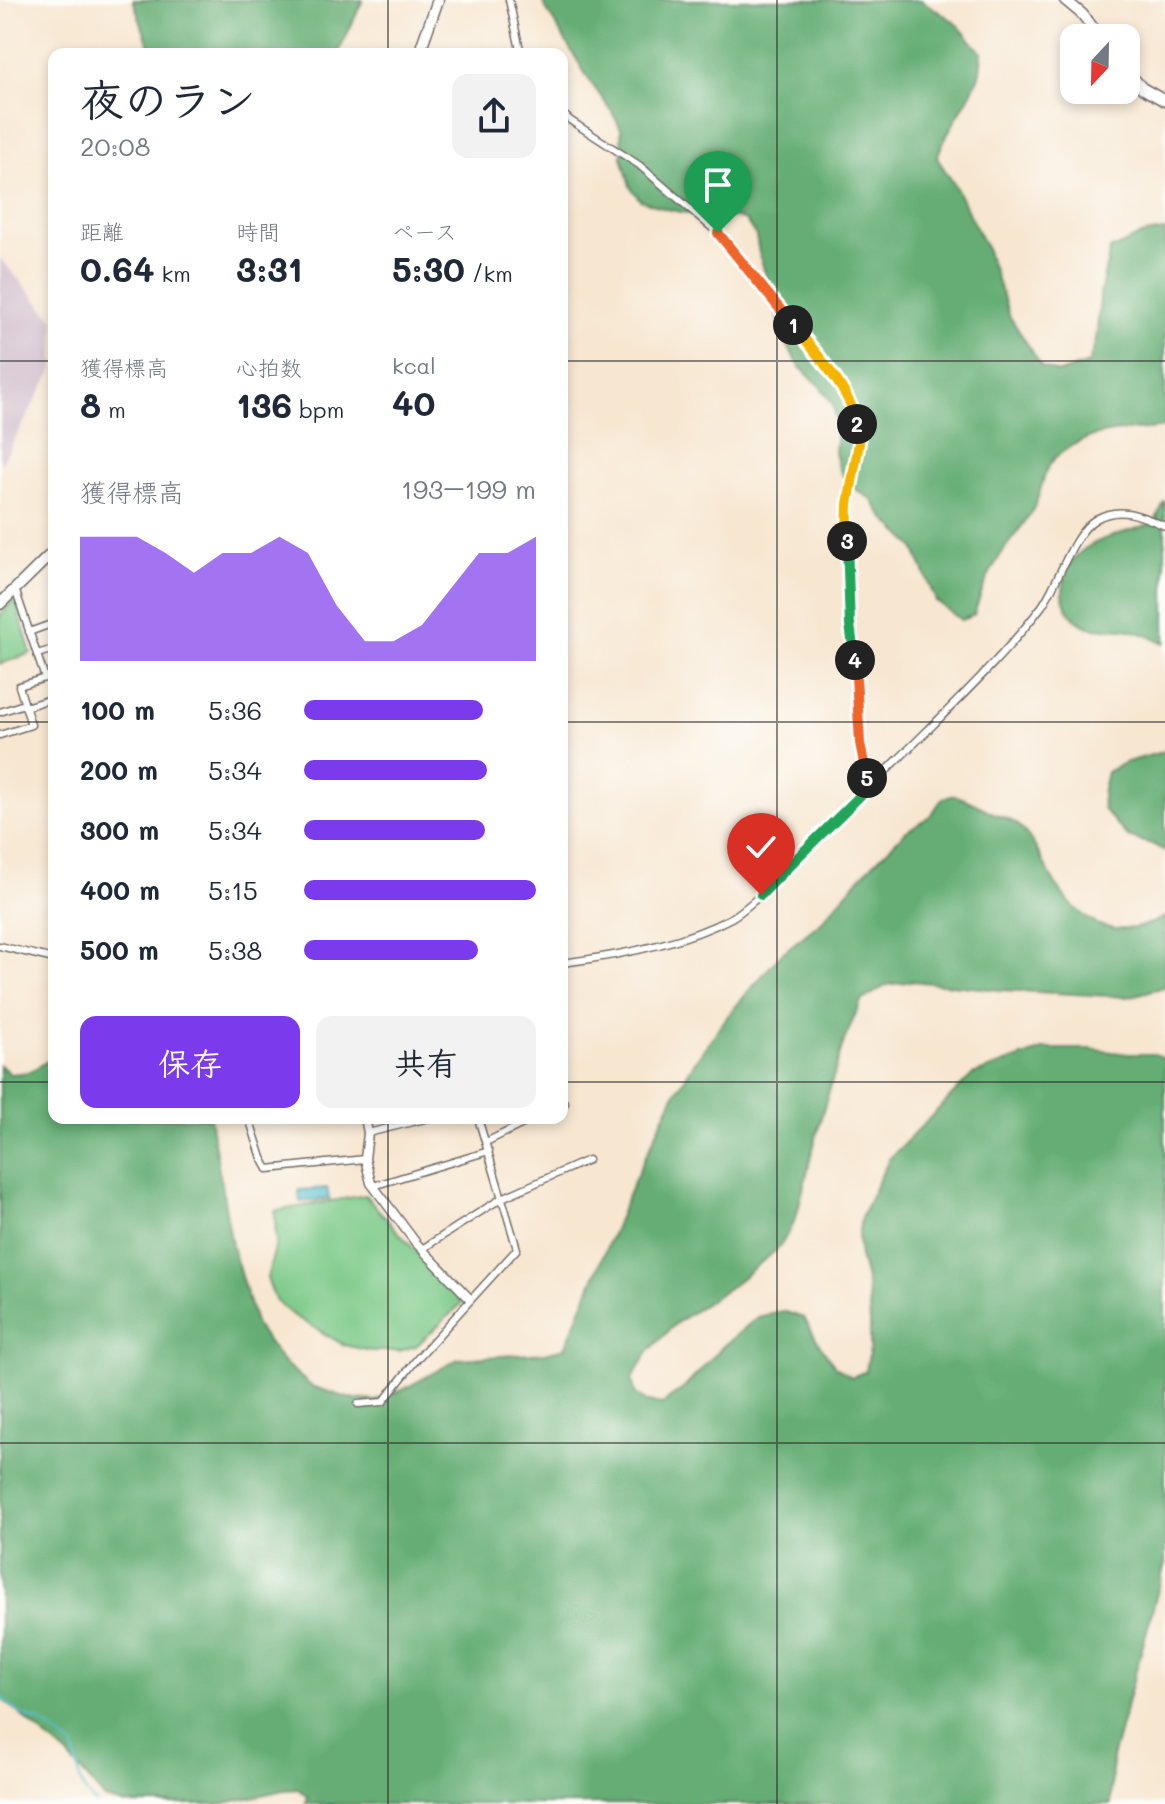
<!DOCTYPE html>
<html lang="ja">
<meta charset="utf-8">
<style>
body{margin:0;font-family:Mali,"Klee One",sans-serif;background:#f2f2f3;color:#1f2937;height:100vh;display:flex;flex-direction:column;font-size:30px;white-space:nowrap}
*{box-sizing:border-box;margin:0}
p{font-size:26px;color:#747a83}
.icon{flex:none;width:44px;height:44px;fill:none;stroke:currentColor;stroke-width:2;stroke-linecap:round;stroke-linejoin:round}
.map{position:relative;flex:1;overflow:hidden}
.panel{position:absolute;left:48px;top:48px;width:520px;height:1076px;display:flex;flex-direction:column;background:#fff;border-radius:16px;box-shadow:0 4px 12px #0003}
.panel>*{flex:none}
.needle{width:52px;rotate:202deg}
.controls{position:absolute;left:1060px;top:24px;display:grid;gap:16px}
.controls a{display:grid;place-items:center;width:80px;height:80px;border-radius:16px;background:#fff;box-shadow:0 4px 12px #0003;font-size:40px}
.pin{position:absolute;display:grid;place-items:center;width:68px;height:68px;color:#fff;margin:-82px -34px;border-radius:50% 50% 50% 0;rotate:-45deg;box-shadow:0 0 8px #0007}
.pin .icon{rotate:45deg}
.km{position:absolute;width:40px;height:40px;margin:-20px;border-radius:50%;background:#222;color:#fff;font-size:22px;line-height:40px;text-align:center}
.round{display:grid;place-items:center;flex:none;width:84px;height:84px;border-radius:16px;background:#f2f2f3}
.overview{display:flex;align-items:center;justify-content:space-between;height:136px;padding:0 32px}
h1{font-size:44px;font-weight:700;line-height:60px}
.metrics{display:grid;grid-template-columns:repeat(3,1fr);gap:12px;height:136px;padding:8px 32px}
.metrics div{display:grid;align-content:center}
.metrics b{font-size:34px;font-weight:700}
.metrics small{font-size:22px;font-weight:400}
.metrics p{font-size:22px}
.chart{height:224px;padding:16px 32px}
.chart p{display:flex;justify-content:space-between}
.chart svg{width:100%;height:144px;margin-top:8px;fill:#7c3aed;opacity:.7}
.action{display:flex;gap:16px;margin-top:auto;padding:16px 32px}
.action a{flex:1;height:92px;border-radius:16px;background:#7c3aed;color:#fff;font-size:32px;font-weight:700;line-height:92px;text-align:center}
.action a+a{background:#f2f2f3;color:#1f2937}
ul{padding:0 32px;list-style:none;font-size:26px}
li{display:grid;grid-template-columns:128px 96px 1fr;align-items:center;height:60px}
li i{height:20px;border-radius:10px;background:#7c3aed}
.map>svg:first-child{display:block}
</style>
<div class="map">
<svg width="1165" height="1804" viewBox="0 0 1165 1804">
<rect width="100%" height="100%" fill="#fdfcf7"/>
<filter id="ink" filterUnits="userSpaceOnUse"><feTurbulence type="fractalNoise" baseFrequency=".0125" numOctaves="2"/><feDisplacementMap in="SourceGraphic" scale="16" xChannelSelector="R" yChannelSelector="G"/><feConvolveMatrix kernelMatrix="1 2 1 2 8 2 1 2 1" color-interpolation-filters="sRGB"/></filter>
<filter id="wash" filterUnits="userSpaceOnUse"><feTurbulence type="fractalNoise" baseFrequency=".006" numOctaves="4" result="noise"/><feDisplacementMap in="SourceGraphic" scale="32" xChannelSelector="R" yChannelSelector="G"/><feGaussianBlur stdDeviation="1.8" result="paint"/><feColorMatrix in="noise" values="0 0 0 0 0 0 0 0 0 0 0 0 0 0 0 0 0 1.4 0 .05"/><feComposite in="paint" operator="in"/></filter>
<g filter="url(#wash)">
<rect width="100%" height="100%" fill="#f7e6d0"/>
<path fill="#d0bdcc" d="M 0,258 L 54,320 L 54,367 L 0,466 Z"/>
<path fill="#7cc988" stroke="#547a5a" stroke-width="2" d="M 15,599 L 31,653 L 0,664 L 0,615 Z
M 365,1195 L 462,1303 L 416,1346 L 399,1351 L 371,1351 L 344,1345 L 291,1314 L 275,1300 L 267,1278 L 276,1244 L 275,1211 Z"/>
<path fill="#65ad74" stroke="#486c50" stroke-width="2" d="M 133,0 L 363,0 L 338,54 L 152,54 Z
M 543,0 L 921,0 L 955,22 L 982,53 C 981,61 981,70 978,78 C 967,106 946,129 937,158 L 954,184 L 986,248 L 1010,317 L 1042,367 L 1059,373 L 1089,363 L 1096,340 L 1101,289 L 1110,250 L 1144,234 L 1165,231 L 1165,427 C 1136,432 1108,428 1081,441 C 1073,445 1061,452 1055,458 C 1042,471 1042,493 1033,509 C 1026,522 1017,532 1008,544 C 991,568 982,587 974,615 L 961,620 L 936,601 L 914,547 L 885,519 L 871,499 L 849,485 L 839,468 L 835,453 L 837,427 L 833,404 L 819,385 L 801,368 L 786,344 L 759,253 L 756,236 L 746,221 L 735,217 L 701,216 L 666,209 L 640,200 L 630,186 L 622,157 L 621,129 L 612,112 L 591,83 L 545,7 Z
M 1165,501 L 1165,643 C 1154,639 1142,632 1130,630 C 1116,627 1100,631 1086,626 C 1073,620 1063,607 1063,592 C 1063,540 1116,537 1154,523 Z
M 1165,751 L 1165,851 L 1152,844 L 1128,837 L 1103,809 L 1102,793 L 1107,772 L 1124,763 Z
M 954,795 C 969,800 980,806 993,813 C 1002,817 1014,820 1020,827 C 1036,843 1044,866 1056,885 C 1086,928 1116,942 1165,917 L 1165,987 L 1128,997 L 1000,990 L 912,981 L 887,985 L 861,1001 L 844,1041 L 820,1121 L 796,1218 L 780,1247 L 734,1284 L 675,1324 L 648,1352 L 632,1379 L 635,1393 L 647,1402 L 662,1404 L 684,1388 L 723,1346 L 758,1317 L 783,1311 L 804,1318 L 820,1345 L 836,1367 L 852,1377 L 866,1371 L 870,1348 L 870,1322 L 867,1284 L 860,1257 L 858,1238 L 861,1217 L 889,1159 L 972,1075 L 1045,1049 L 1089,1049 L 1128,1054 L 1155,1054 L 1165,1060 L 1165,1564 L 1112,1758 L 1111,1804 L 306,1804 L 308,1797 L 298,1789 L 284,1790 L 221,1804 L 124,1804 L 105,1799 L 68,1756 L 0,1697 L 0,1065 L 10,1074 L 29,1072 L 54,1057 L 54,1118 L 210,1118 L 232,1246 L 256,1326 L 282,1361 L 311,1386 L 348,1398 L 376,1401 L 404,1389 L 458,1359 L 544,1353 L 565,1348 L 632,1186 L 673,1097 L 698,1057 L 730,1013 L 781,954 L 820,923 L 863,874 L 905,832 L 930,816 L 942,799 Z"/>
<path fill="#56c2cf" stroke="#40767d" stroke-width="2" d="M 327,1188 L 329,1199 L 300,1202 L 299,1190 Z"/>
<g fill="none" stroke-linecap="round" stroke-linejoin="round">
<path stroke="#56c2cf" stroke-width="2" d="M 0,1696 L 20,1714 L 41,1722 L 74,1747 C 78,1767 78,1792 97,1804"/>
</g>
</g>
<g filter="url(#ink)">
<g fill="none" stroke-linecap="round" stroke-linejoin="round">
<g stroke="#726c65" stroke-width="9">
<path id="minor" d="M 509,0 L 521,54
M 562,113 L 571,121 L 639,165 L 718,233 L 817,353 L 843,392 L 857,418 L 859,443 L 848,504 L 847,543 L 850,625 L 855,658 L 860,743 L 865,774 L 871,785
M 29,632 L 54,623
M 37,654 L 54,649
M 25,707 L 54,698
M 0,712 L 24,704
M 0,735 L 31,725 L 19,686 L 45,678 L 15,589
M 0,946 L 54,959
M 562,963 C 617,956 682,944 731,918 C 742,912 752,902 761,895 C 815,840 871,786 926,732 C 966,692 1008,651 1042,606 C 1059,582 1072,533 1096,519 C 1120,505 1142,516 1165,526
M 562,1105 L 565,1103
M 249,1118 L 262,1158 L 268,1169 L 365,1159
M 368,1133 L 429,1118
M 486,1142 L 535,1118
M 373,1186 L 489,1151
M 422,1249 L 502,1198 L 588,1160
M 358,1404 L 383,1402 L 416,1360 L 517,1249 L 478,1118"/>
</g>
<g stroke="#726c65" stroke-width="11">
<path id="tertiary" d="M 365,1118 L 368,1133 L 365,1159 L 371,1183 L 416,1243 L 470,1299"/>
</g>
<g stroke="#726c65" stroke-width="13">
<path id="primary" d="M 1065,0 L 1082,14 L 1101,38
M 421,54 L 422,45 L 438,0
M 1126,70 L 1142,88 L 1165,101
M 0,604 L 54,551"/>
</g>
<use href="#minor" stroke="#fff" stroke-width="6"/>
<use href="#tertiary" stroke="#fff" stroke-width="8"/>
<use href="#primary" stroke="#fff" stroke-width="10"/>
</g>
</g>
<g fill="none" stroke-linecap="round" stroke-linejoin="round" filter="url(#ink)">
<g stroke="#fff" stroke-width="16">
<path id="split-1" d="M 718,233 L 793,325"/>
</g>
<g stroke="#fff" stroke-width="16">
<path id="split-2" d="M 793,325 C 813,349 852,393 857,424"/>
</g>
<g stroke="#fff" stroke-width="16">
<path id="split-3" d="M 847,541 L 848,504 L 859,443 L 857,424"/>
</g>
<g stroke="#fff" stroke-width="16">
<path id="split-4" d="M 847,541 L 850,625 L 855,660"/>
</g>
<g stroke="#fff" stroke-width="16">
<path id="split-5" d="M 855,660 L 860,743 L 867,778"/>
</g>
<g stroke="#fff" stroke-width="16">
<path id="split-6" d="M 793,862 L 871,785 L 867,778"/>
</g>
<g stroke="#fff" stroke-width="16">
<path id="split-7" d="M 761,895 L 793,862"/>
</g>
<use href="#split-1" stroke="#f0652b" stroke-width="10"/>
<use href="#split-2" stroke="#f5b400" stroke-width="10"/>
<use href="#split-3" stroke="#f5b400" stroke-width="10"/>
<use href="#split-4" stroke="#22a559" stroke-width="10"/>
<use href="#split-5" stroke="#f0652b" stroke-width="10"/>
<use href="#split-6" stroke="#22a559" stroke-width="10"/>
<use href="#split-7" stroke="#22a559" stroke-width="10"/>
</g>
<path fill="none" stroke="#2b2b2b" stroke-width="2" stroke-opacity="0.55" d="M 388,0 L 388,54M 777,0 L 777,1804M 0,361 L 54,361M 562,361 L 1165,361M 0,722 L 54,722M 562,722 L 1165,722M 0,1082 L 54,1082M 562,1082 L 1165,1082M 388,1118 L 388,1804M 0,1443 L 1165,1443"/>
</svg>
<div class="controls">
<a><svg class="needle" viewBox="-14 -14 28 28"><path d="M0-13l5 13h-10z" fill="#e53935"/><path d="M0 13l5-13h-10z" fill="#747a83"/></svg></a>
</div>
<div class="pin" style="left:718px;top:233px;background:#1e9e55"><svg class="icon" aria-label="arrive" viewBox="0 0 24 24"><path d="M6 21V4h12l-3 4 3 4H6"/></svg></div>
<div class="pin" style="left:761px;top:895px;background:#d93025"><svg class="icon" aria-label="check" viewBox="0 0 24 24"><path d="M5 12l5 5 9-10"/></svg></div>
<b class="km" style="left:793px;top:325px">1</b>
<b class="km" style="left:857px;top:424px">2</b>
<b class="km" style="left:847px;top:541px">3</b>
<b class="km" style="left:855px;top:660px">4</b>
<b class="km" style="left:867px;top:778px">5</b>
<section class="panel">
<div class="overview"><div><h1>夜のラン</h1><p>20:08</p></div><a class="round"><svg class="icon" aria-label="share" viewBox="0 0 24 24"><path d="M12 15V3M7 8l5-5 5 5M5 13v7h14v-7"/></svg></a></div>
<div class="metrics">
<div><p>距離</p><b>0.64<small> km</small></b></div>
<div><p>時間</p><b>3:31</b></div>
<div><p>ペース</p><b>5:30<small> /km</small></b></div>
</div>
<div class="metrics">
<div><p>獲得標高</p><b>8<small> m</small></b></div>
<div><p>心拍数</p><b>136<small> bpm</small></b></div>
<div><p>kcal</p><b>40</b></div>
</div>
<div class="chart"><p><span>獲得標高</span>193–199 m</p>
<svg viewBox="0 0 160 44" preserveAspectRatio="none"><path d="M0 44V6L10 6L20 6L30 11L40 17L50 11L60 11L70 6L80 11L90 27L100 38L110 38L120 33L130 22L140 11L150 11L160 6V44z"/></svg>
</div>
<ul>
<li><b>100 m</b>5:36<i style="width:77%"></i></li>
<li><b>200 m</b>5:34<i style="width:79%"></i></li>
<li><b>300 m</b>5:34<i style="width:78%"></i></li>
<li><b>400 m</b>5:15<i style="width:100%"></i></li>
<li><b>500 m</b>5:38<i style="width:75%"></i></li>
</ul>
<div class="action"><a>保存</a><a>共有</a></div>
</section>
</div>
